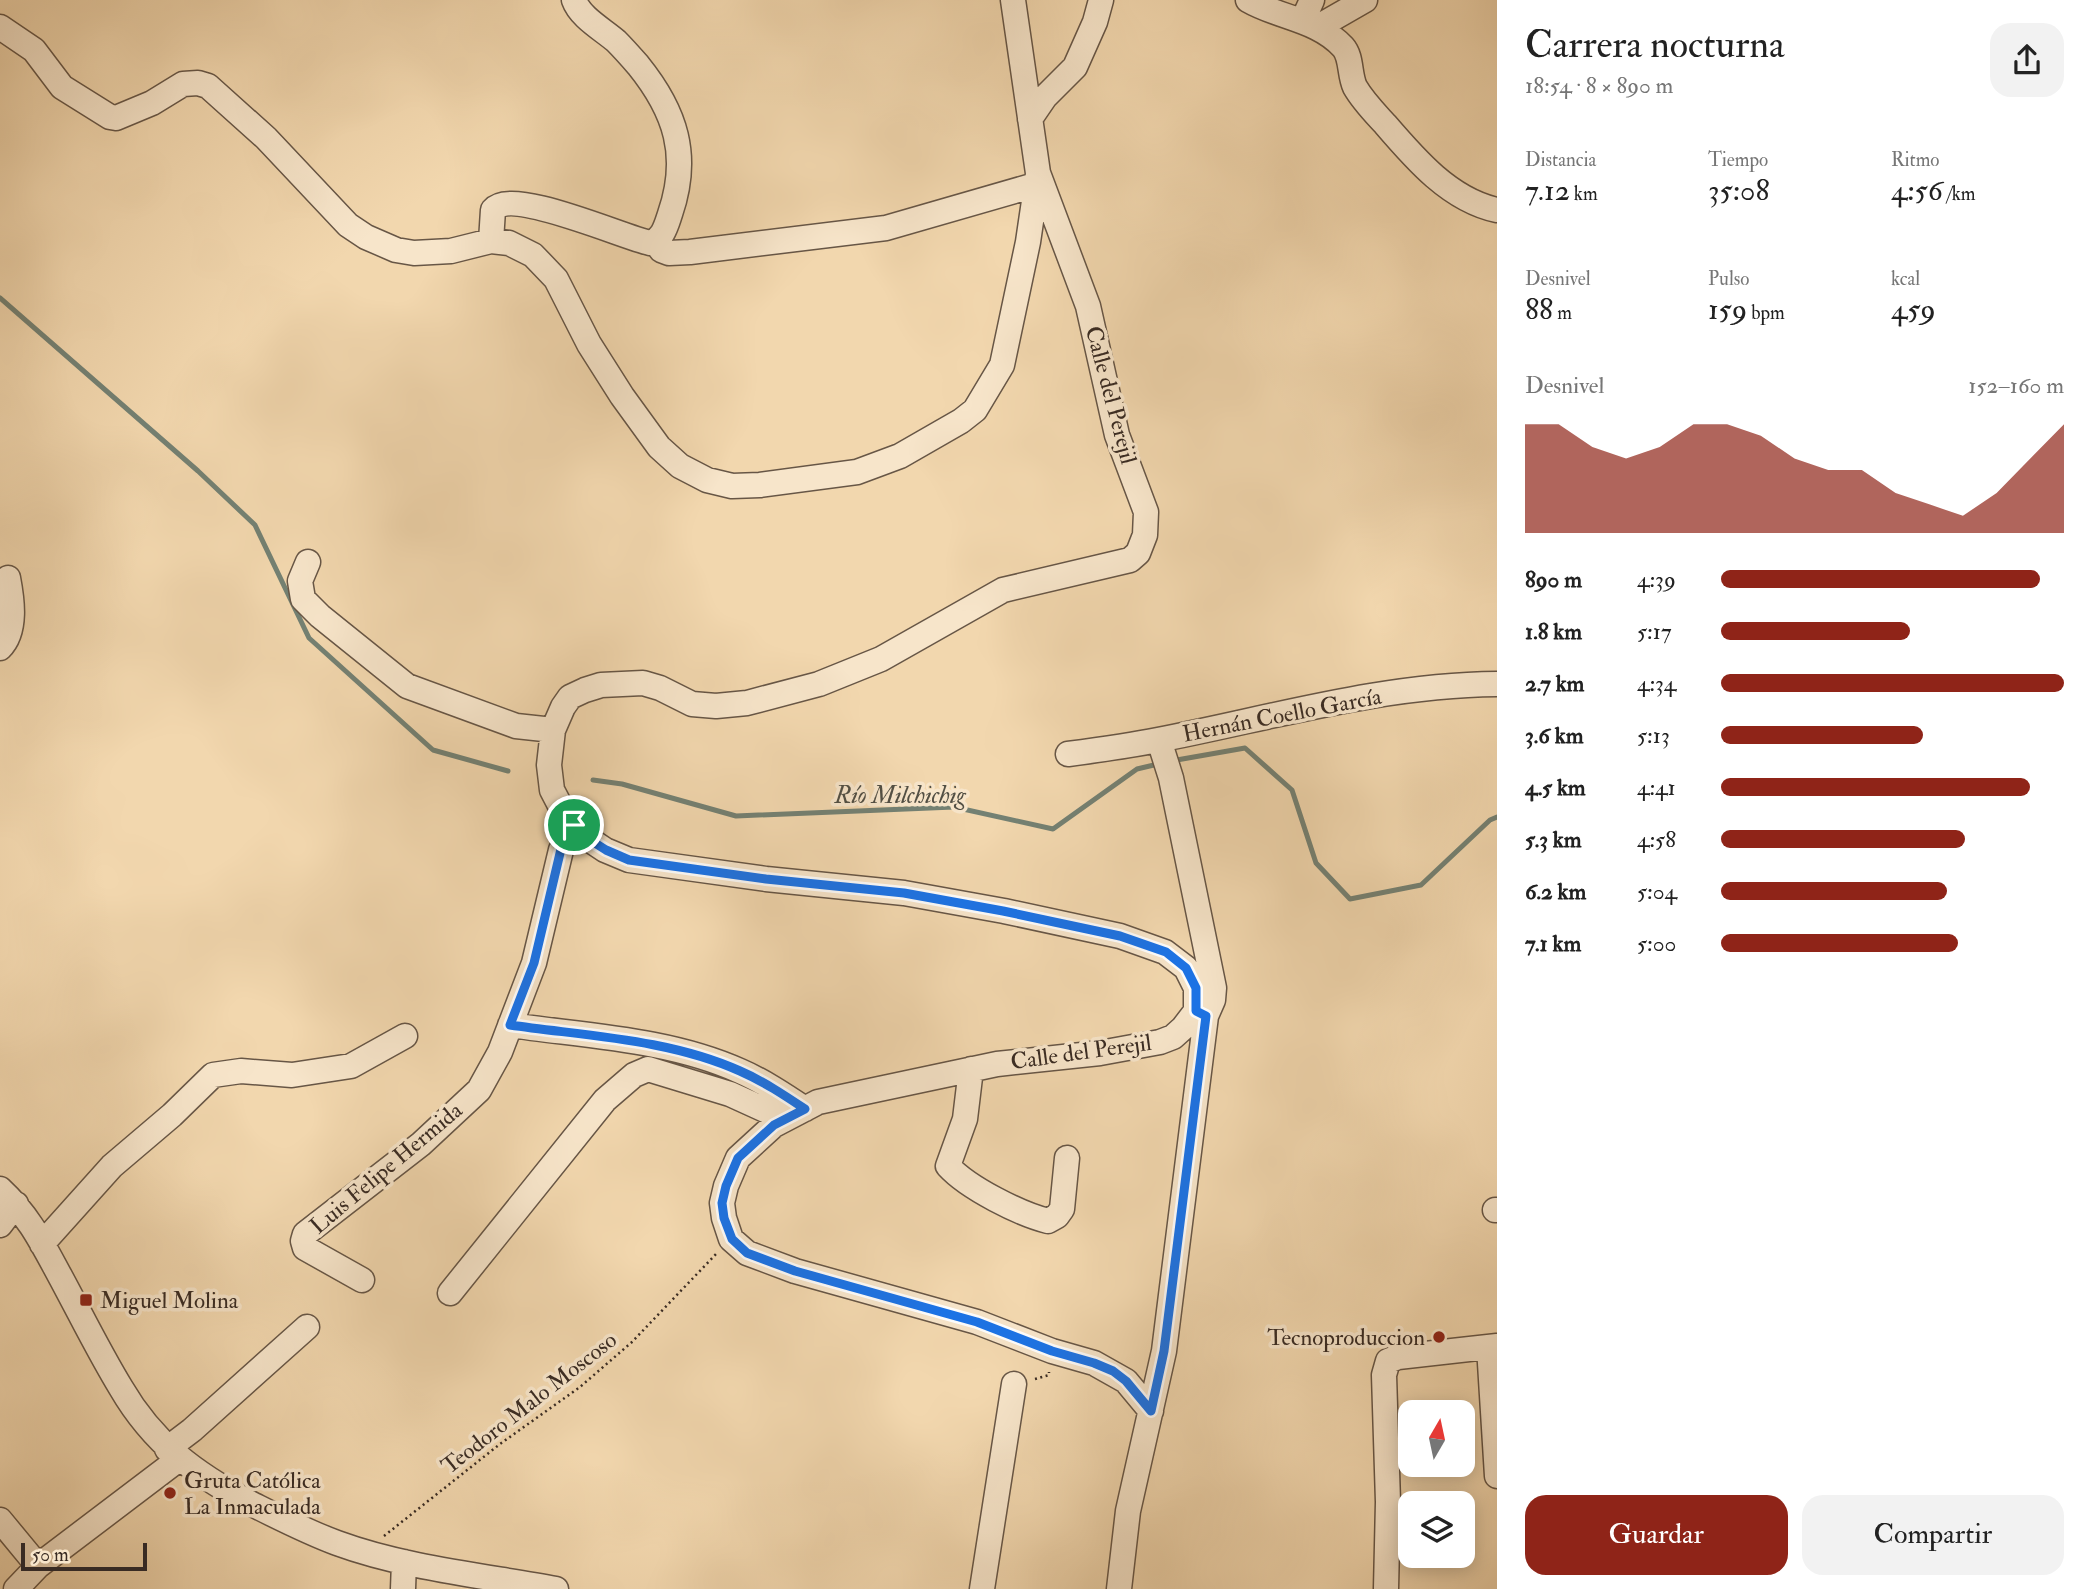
<!DOCTYPE html>
<html lang="es">
<meta charset="utf-8">
<style>
body{margin:0;font-family:"IM FELL Double Pica",serif;background:#f2f2f2;color:#222;height:100vh;display:flex;flex-direction:column;font-size:26px;white-space:nowrap}
*{box-sizing:border-box;margin:0}
p{font-size:23px;color:#767676}
.icon{flex:none;width:38px;height:38px;fill:none;stroke:currentColor;stroke-width:2;stroke-linecap:round;stroke-linejoin:round}
.map{position:relative;flex:1;overflow:hidden}
.side{display:flex;flex-direction:column;background:#fff;width:595px}
.side>*{flex:none}
.needle{width:46px;rotate:9deg}
.buttons{position:absolute;left:1398px;top:1400px;display:grid;gap:14px}
.buttons a{display:grid;place-items:center;width:77px;height:77px;border-radius:14px;background:#fff;box-shadow:0 4px 18px #0003;font-size:35px}
.scale{position:absolute;left:21px;bottom:18px;width:126px;box-sizing:border-box;padding-left:7px;border:4px solid #392b23;border-top:0;font-size:19px;line-height:24px;white-space:nowrap;color:#392b23;-webkit-text-stroke:5px #f7e5ca;paint-order:stroke}
.pin{position:absolute;display:grid;place-items:center;width:60px;height:60px;color:#fff;margin:-30px;border:4px solid #fff;border-radius:50%;box-shadow:0 2px 7px #0007}
.round{display:grid;place-items:center;flex:none;width:74px;height:74px;border-radius:21px;background:#f2f2f2}
.overview{display:flex;align-items:center;justify-content:space-between;height:119px;padding:0 28px}
h1{font-size:38px;font-weight:600;line-height:52px}
.figures{display:grid;grid-template-columns:repeat(3,1fr);gap:10px;height:119px;padding:7px 28px}
.figures div{display:grid;align-content:center}
.figures b{font-size:30px;font-weight:600}
.figures small{font-size:19px;font-weight:400}
.figures p{font-size:19px}
.chart{height:196px;padding:14px 28px}
.chart p{display:flex;justify-content:space-between}
.chart svg{width:100%;height:126px;margin-top:7px;fill:#8f2418;opacity:.7}
.button{display:flex;gap:14px;margin-top:auto;padding:14px 28px}
.button a{flex:1;height:80px;border-radius:21px;background:#8f2418;color:#fff;font-size:28px;font-weight:600;line-height:80px;text-align:center}
.button a+a{background:#f2f2f2;color:#222}
ul{padding:0 28px;list-style:none;font-size:23px}
li{display:grid;grid-template-columns:112px 84px 1fr;align-items:center;height:52px}
li i{height:18px;border-radius:9px;background:#8f2418}
main{display:flex;flex:1;min-height:0}
.map>svg:first-child{display:block}
</style>
<main>
<div class="map">
<svg width="1497" height="1589" viewBox="0 0 1497 1589">
<rect width="100%" height="100%" fill="#f2d7ae"/>
<filter id="stains"><feTurbulence type="fractalNoise" baseFrequency=".00286" numOctaves="4"/><feColorMatrix values="0 0 0 0 .2 0 0 0 0 .09 0 0 0 0 .02 0 0 0 .5 -.17"/></filter>
<radialGradient id="worn" r=".72"><stop offset=".6" stop-color="#630" stop-opacity="0"/><stop offset="1" stop-color="#630" stop-opacity=".3"/></radialGradient>
<g fill="none" stroke-linecap="round" stroke-linejoin="round">
<path stroke="#748173" stroke-width="5" d="M 0,298 L 198,471 L 255,525 L 309,638 L 433,750 L 508,771
M 1171,761 L 1245,748 L 1292,790 L 1316,863 L 1350,899 L 1421,885 L 1490,820 L 1497,817
M 593,780 L 622,784 L 736,816 L 954,807 L 1053,829 L 1137,769 L 1158,764"/>
<g stroke="#675646" stroke-width="27">
<path id="minor" d="M 1013,0 L 1038,173 L 1088,306 L 1117,435 L 1146,512 L 1145,535 L 1138,553 L 1130,560 L 1003,590 L 881,659 L 819,684 L 747,703 L 716,706 L 692,704 L 660,688 L 643,683 L 601,685 L 585,690 L 570,697 L 563,707 L 553,730 L 549,765 L 552,790 L 565,815 L 587,838 L 605,850 L 629,860 L 766,879 L 904,893 L 1004,911 L 1120,936 L 1165,952 L 1186,968 L 1196,988 L 1196,1011 L 1183,1028 L 1173,1037 L 1160,1042 L 1100,1053 L 997,1064 L 818,1102 L 774,1125 L 738,1158 L 726,1186 L 722,1203 L 724,1218 L 731,1239 L 747,1253 L 795,1271 L 977,1322 L 1052,1351 L 1094,1363 L 1126,1381 L 1151,1411
M 1248,0 C 1279,18 1317,19 1343,47 C 1352,57 1349,74 1355,87 C 1363,101 1374,112 1385,124 C 1415,159 1450,200 1497,210
M 1303,20 L 1312,0
M 0,27 L 34,50 L 62,87 L 110,117 L 116,118 L 152,103 L 183,84 L 198,83 L 208,86 L 266,138 L 348,225 L 366,237 L 396,250 L 414,253 L 451,251 L 491,241 L 509,243 L 533,255 L 556,279 L 589,344 L 622,396 L 659,447 L 680,466 L 707,480 L 732,486 L 760,485 L 857,472 L 900,456 L 961,421 L 975,410 L 1002,365 L 1028,242 L 1038,174
M 1318,27 L 1365,0
M 1030,119 L 1045,97 L 1075,67 L 1095,22 L 1101,0
M 491,241 L 493,210 C 512,187 622,237 650,243 C 663,239 666,226 670,214 C 690,156 676,112 638,65 C 631,57 623,48 616,41 C 602,29 580,17 574,0
M 656,241 L 661,250 L 669,253 L 690,252 L 886,228 L 1035,185
M 308,562 L 300,581 L 303,599 L 320,616 L 407,686 L 516,726 L 553,730
M 0,648 C 17,631 12,599 8,578
M 1068,754 C 1098,750 1128,746 1158,740 C 1271,718 1381,685 1497,684
M 510,1025 C 586,1036 669,1039 740,1071 C 763,1081 784,1095 805,1109
M 971,1069 L 965,1119 L 948,1166 C 968,1188 1020,1214 1048,1221 L 1057,1216 L 1062,1209 L 1067,1158
M 0,1189 C 29,1216 41,1241 60,1276 C 80,1313 99,1352 121,1388 C 153,1443 195,1474 250,1503 C 278,1517 307,1532 337,1543 C 405,1568 485,1576 556,1589
M 1495,1210 L 1497,1210
M 0,1225 L 16,1204
M 42,1244 L 112,1166 L 172,1115 L 213,1075 L 241,1071 L 292,1075 L 351,1066 L 405,1036
M 362,1280 L 305,1248 L 303,1241 L 305,1234 L 421,1144 L 479,1090 L 500,1052 L 534,963 L 561,850 L 574,825
M 450,1293 L 605,1100 L 634,1075 L 648,1069 L 730,1094 L 785,1119
M 1489,1347 L 1497,1476
M 167,1449 L 192,1430 L 307,1327
M 0,1520 L 38,1566
M 16,1589 L 38,1566 L 179,1459
M 403,1589 L 404,1562
M 982,1589 L 1014,1384
M 1119,1589 L 1128,1511 L 1164,1351 L 1206,1016 L 1213,1000 L 1214,988 L 1171,778 L 1159,740
M 1386,1589 L 1388,1502 L 1384,1375 L 1388,1361 L 1398,1357 L 1497,1346"/>
</g>
<path stroke="#392b23" stroke-width="2.5" stroke-dasharray="2 3.5" stroke-linecap="butt" d="M 1035,1379 L 1049,1375 L 1049,1372
M 384,1536 L 500,1444 L 580,1387 L 632,1342 L 717,1253"/>
<use href="#minor" stroke="#f7e5ca" stroke-width="24"/>
</g>
<g fill="none" stroke-linecap="round" stroke-linejoin="round">
<g stroke="#fff" stroke-width="14">
<path id="route" d="M 574,825 L 587,838 L 606,850 L 629,860 L 766,879 L 904,893 L 1003,911 L 1120,936 L 1166,952 L 1186,968 L 1196,988 L 1196,1011 L 1206,1016 L 1164,1351 L 1151,1411 L 1126,1381 L 1113,1371 L 1094,1363 L 1052,1351 L 977,1322 L 795,1271 L 747,1253 L 732,1239 L 724,1218 L 722,1203 L 726,1186 L 738,1158 L 774,1125 L 805,1109 C 784,1095 763,1081 740,1071 C 669,1039 586,1036 510,1025 L 534,963 L 561,849 Z"/>
</g>
<use href="#route" stroke="#1a73e8" stroke-width="9"/>
</g>
<g fill="#8f2418" stroke="#f7e5ca" stroke-width="2.5">
<rect x="79" y="1293" width="14" height="14" rx="3.5"/>
<circle cx="1439" cy="1337" r="7"/>
<circle cx="170" cy="1493" r="7"/>
</g>
<g text-anchor="middle" dominant-baseline="central" stroke-width="7" stroke-linejoin="round" paint-order="stroke">
<g font-size="23" fill="#392b23" stroke="#f7e5ca">
<text transform="translate(1111 395) rotate(75)">Calle del Perejil</text>
<text transform="translate(1282 715) rotate(-11)">Hernán Coello García</text>
<text transform="translate(1081 1052) rotate(-8)">Calle del Perejil</text>
<text transform="translate(386 1168) rotate(-40)">Luis Felipe Hermida</text>
<text transform="translate(529 1403) rotate(-38)">Teodoro Malo Moscoso</text>
</g>
<g font-size="23" fill="#392b23" stroke="#f7e5ca" text-anchor="start">
<text x="100" y="1300">Miguel Molina</text>
<text x="1425" y="1337" text-anchor="end">Tecnoproduccion</text>
<text x="184" y="1480">Gruta Católica<tspan x="184" dy="26">La Inmaculada</tspan></text>
</g>
<g font-size="24" font-style="italic" fill="#524f44" stroke="#f7e5ca">
<text x="900" y="795">Río Milchichig</text>
</g>
</g>
<rect width="100%" height="100%" filter="url(#stains)"/>
<rect width="100%" height="100%" fill="url(#worn)"/>
</svg>
<div class="buttons">
<a><svg class="needle" viewBox="-14 -14 28 28"><path d="M0-13l5 13h-10z" fill="#e53935"/><path d="M0 13l5-13h-10z" fill="#767676"/></svg></a>
<a><svg class="icon" aria-label="layers" viewBox="0 0 24 24"><path d="M12 4l9 5-9 5-9-5zM3 14l9 5 9-5"/></svg></a>
</div>
<div class="scale">50 m</div>
<div class="pin" style="left:574px;top:825px;background:#1e9e55"><svg class="icon" aria-label="arrive" viewBox="0 0 24 24"><path d="M6 21V4h12l-3 4 3 4H6"/></svg></div>
</div>
<section class="side">
<div class="overview"><div><h1>Carrera nocturna</h1><p>18:54 · 8 × 890 m</p></div><a class="round"><svg class="icon" aria-label="share" viewBox="0 0 24 24"><path d="M12 15V3M7 8l5-5 5 5M5 13v7h14v-7"/></svg></a></div>
<div class="figures">
<div><p>Distancia</p><b>7.12<small> km</small></b></div>
<div><p>Tiempo</p><b>35:08</b></div>
<div><p>Ritmo</p><b>4:56<small> /km</small></b></div>
</div>
<div class="figures">
<div><p>Desnivel</p><b>88<small> m</small></b></div>
<div><p>Pulso</p><b>159<small> bpm</small></b></div>
<div><p>kcal</p><b>459</b></div>
</div>
<div class="chart"><p><span>Desnivel</span>152–160 m</p>
<svg viewBox="0 0 160 44" preserveAspectRatio="none"><path d="M0 44V6L10 6L20 14L30 18L40 14L50 6L60 6L70 10L80 18L90 22L100 22L110 30L120 34L130 38L140 30L150 18L160 6V44z"/></svg>
</div>
<ul>
<li><b>890 m</b>4:39<i style="width:93%"></i></li>
<li><b>1.8 km</b>5:17<i style="width:55%"></i></li>
<li><b>2.7 km</b>4:34<i style="width:100%"></i></li>
<li><b>3.6 km</b>5:13<i style="width:59%"></i></li>
<li><b>4.5 km</b>4:41<i style="width:90%"></i></li>
<li><b>5.3 km</b>4:58<i style="width:71%"></i></li>
<li><b>6.2 km</b>5:04<i style="width:66%"></i></li>
<li><b>7.1 km</b>5:00<i style="width:69%"></i></li>
</ul>
<div class="button"><a>Guardar</a><a>Compartir</a></div>
</section>
</main>
